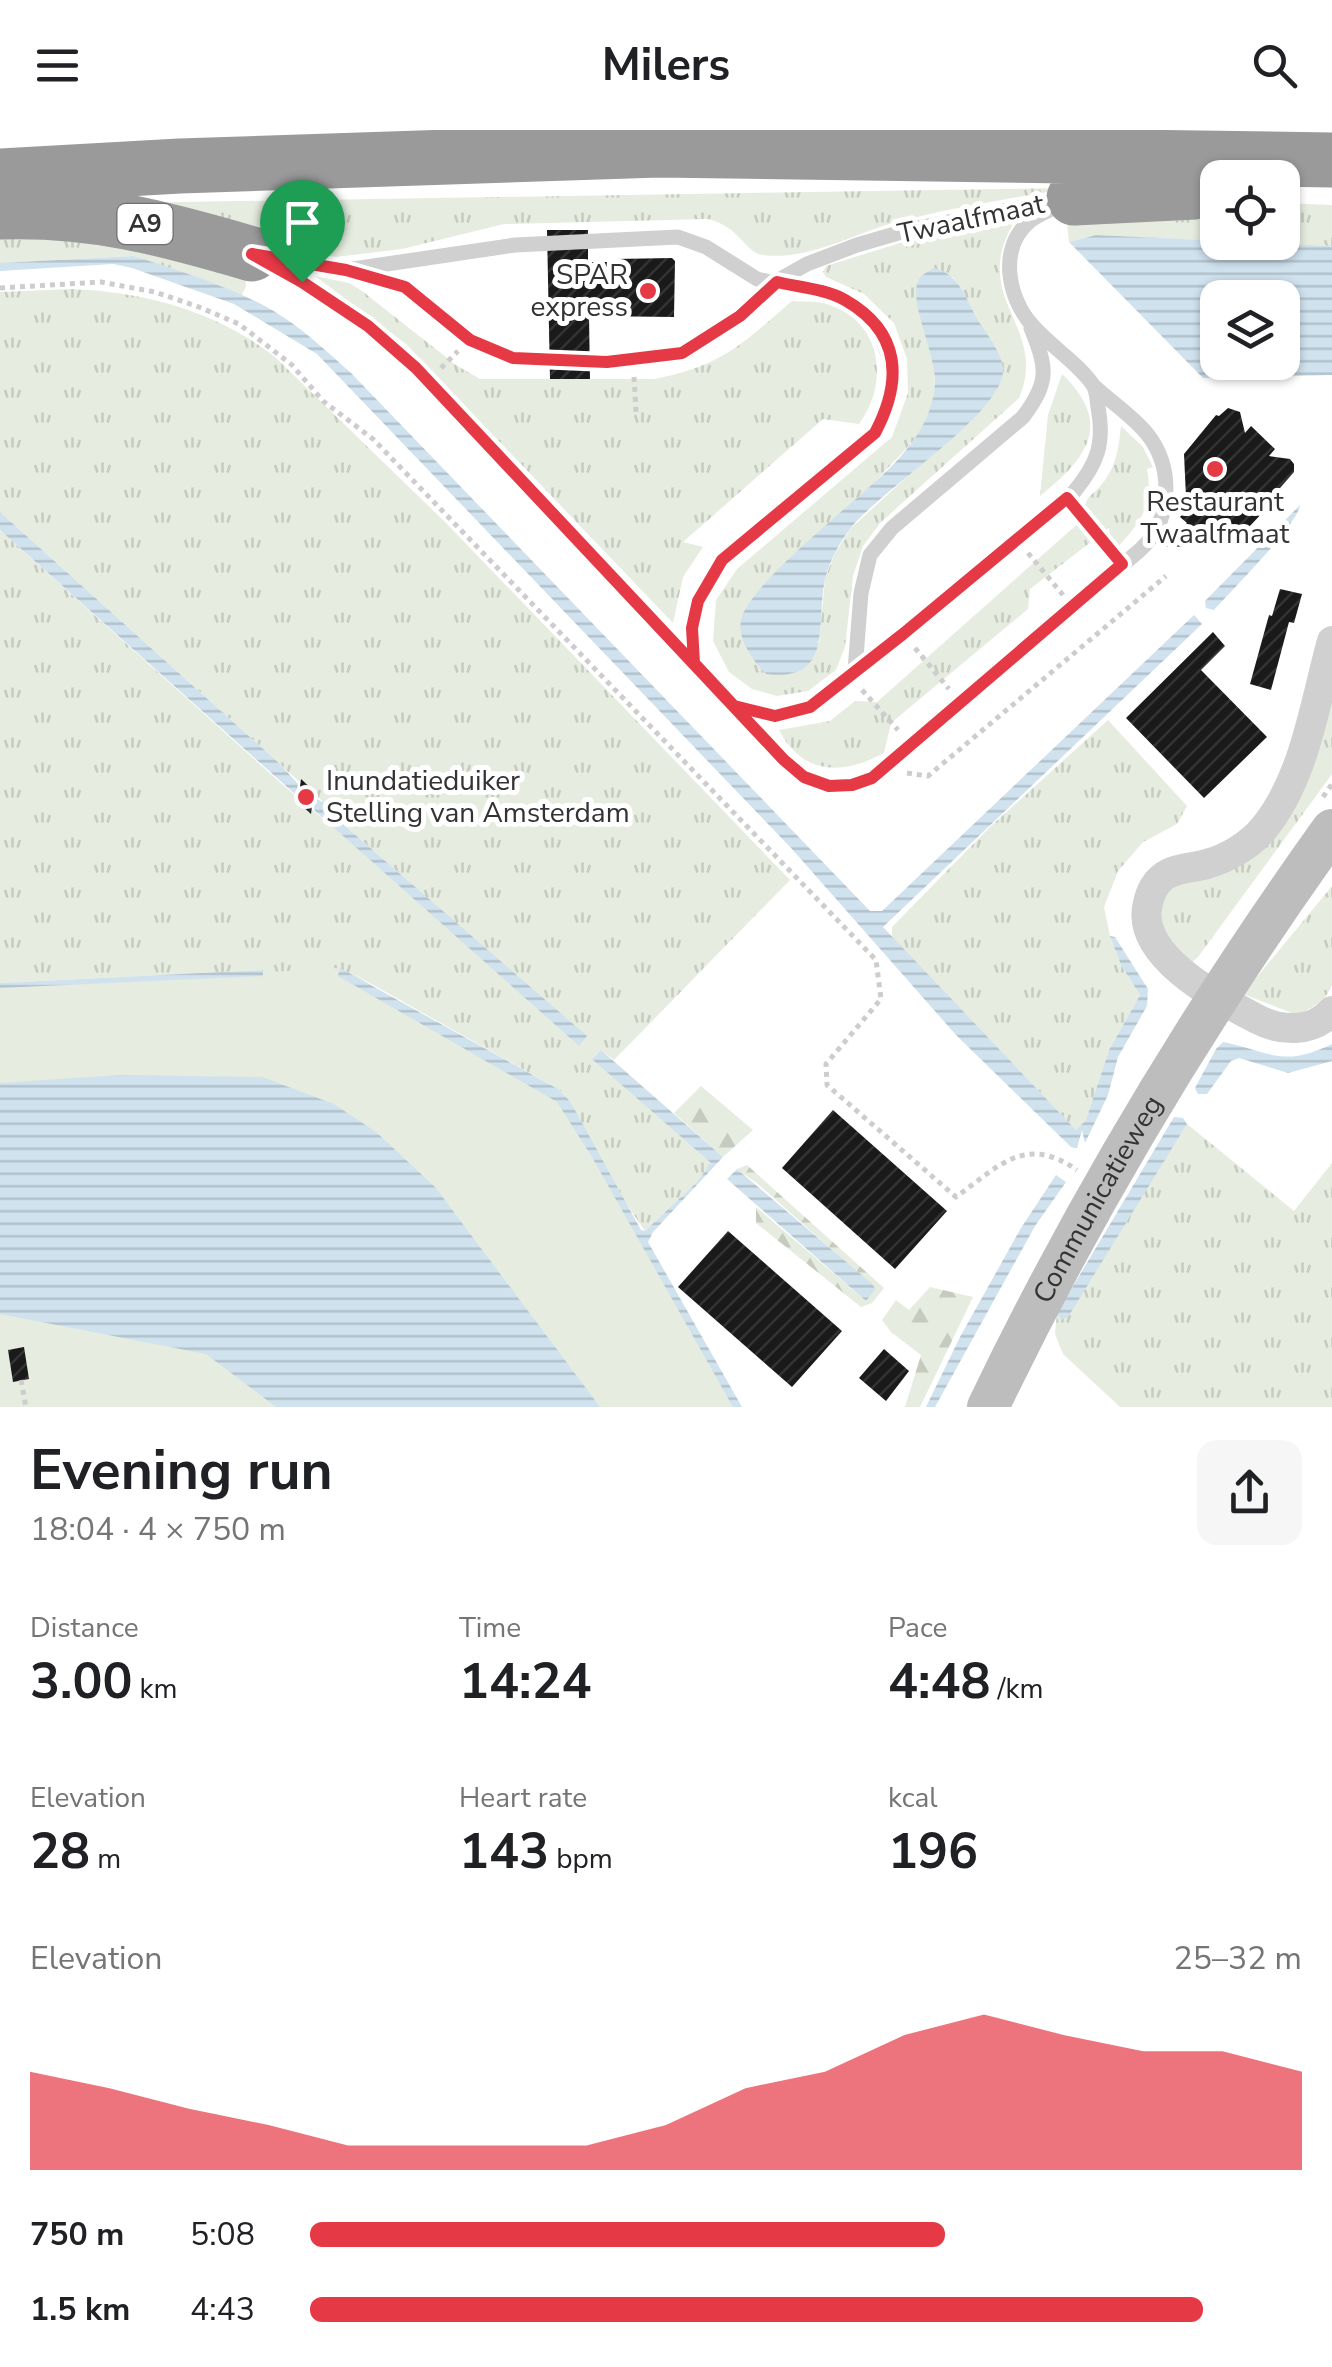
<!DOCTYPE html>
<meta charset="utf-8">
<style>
body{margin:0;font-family:"Nunito Sans",sans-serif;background:#f6f6f6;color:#202124;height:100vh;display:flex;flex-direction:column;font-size:38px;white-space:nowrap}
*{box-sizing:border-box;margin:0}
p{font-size:32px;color:#757577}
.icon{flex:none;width:55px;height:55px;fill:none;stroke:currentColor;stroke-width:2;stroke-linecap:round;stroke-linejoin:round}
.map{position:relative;height:1277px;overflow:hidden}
.panel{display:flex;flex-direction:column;background:#fff;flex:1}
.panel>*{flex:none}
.buttons{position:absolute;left:1200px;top:30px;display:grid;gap:20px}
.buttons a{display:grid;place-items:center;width:100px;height:100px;border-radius:20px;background:#fff;box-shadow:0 2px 8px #0004;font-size:50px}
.pin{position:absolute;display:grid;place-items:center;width:85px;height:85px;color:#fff;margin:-102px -42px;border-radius:50% 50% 50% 0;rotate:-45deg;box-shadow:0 0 10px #0007}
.pin .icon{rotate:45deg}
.round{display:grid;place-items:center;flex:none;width:105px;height:105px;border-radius:20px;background:#f6f6f6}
.summary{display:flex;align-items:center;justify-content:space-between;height:170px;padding:0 30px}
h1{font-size:55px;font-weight:700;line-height:75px}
.figures{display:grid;grid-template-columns:repeat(3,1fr);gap:15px;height:170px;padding:10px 30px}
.figures div{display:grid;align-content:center}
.figures b{font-size:50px;font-weight:700}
.figures small{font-size:28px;font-weight:400}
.figures p{font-size:28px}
.chart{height:280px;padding:20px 30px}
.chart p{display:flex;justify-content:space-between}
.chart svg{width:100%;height:180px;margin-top:10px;fill:#e63946;opacity:.7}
ul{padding:0 30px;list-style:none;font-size:32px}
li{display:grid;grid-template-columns:160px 120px 1fr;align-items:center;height:75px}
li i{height:25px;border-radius:12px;background:#e63946}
header{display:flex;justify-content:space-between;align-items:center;height:130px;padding:0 30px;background:#fff;font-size:45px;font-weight:700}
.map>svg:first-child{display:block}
</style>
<header><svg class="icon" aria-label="menu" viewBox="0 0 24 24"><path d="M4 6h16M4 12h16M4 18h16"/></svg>Milers<svg class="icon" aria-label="search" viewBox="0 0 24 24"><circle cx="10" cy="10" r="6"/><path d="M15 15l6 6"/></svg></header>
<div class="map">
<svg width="1332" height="1277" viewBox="0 0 1332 1277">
<defs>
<pattern id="grass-tufts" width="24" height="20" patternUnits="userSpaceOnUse" patternTransform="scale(2.5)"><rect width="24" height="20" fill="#e6ecdf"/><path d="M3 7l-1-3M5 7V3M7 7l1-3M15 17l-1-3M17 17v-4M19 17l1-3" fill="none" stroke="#c6cbc0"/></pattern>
<pattern id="forest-firs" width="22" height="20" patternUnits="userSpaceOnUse" patternTransform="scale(2.5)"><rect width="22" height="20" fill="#e6ecdf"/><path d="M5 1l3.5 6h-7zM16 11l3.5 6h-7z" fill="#c6cbc0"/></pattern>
<pattern id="water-rules" width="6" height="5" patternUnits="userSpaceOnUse" patternTransform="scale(2.5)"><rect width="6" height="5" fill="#cfe2ee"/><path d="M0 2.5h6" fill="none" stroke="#b2c2cd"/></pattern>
<pattern id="building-hatch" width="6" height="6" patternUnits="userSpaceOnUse" patternTransform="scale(2.5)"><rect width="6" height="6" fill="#1a1a1a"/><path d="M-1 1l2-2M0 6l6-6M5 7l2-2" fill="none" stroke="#333"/></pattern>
</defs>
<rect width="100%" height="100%" fill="#fff"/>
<path fill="url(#grass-tufts)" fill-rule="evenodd" d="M 1071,58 C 1013,68 954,77 897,92 C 854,103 809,131 763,125 C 745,123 739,95 707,89 L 504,94 L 402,119 L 336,127 L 241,114 L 120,73 Z
M 1217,72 L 1217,111 L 1096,105 L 1069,112 L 1066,84 Z
M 1283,73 L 1332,75 L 1332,116 L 1255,113 L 1282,112 Z
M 1017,87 C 965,169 1050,194 1019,268 L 881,392 L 863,416 L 853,446 L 845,517 L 836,540 L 808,561 L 777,566 L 752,559 L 729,542 L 713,511 L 716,470 L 737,439 L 892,307 L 908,263 L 907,229 L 894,193 L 864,164 L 826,147 L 823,142 L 826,136 L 929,104 ZM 953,147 L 1003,238 L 986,275 L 850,399 L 834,425 L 825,449 L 819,513 L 766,544 L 749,522 C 792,464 833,403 879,348 C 897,326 922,308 931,280 C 942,242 926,203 917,166 Z
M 0,93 L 243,131 L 246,156 L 241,167 L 134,126 L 0,133 Z
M 315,146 L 349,153 L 362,161 L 456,235 L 480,249 L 655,249 C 723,235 741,215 792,171 C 802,172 814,171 823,173 C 881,188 891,250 859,294 L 823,289 L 683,412 L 703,417 L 683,447 L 673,493 L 406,214 Z
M 72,159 C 144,162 217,181 275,227 L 446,393 L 790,750 L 614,930 L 601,920 L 593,928 L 711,1033 L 696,1053 L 645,1101 L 614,1056 L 570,971 L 558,959 L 352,843 L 566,978 L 262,947 L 262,840 L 0,853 L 0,400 L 284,656 L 387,742 L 579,916 L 405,748 L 337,689 C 326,669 297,652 280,634 L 0,382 L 0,162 Z
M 1062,244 C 1114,294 1087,328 1040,366 L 1048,285 Z
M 1121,296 L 1143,317 L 1153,337 L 1147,339 C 1155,378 1136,398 1111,424 L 1109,398 L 1030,459 L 1028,479 L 891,593 L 884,623 C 843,645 803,646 779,600 L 830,591 L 855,571 L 877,572 L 1082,390 C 1088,358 1089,372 1105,350 C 1117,334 1119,315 1121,296 Z
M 1332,550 L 1332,644 L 1198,827 L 1191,833 L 1168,821 L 1155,779 L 1174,753 L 1243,730 Z
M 1108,590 L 1187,676 L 1177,694 L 1143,712 L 1118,741 L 1104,777 L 1110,806 L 1121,835 L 1140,865 L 1109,920 L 1086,990 L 1076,1000 L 892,808 L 892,797 L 990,697 Z
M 1332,756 L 1332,855 C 1325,872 1313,877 1297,885 L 1243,864 Z
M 1187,994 L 1294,1081 L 1332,1033 L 1332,1277 L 1120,1277 L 1063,1224 L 1055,1204 L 1057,1183 L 1104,1123 Z"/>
<path fill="url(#forest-firs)" d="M 701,956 L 753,1000 L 723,1027 L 674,983 Z
M 747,1035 L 884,1158 L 872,1173 L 861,1177 L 756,1093 L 756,1077 L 866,1171 L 876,1159 L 758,1054 L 737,1039 Z
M 930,1157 L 973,1167 L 920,1277 L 905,1277 L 921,1225 L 891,1202 L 882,1190 L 896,1170 L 909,1180 Z"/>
<path fill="#e6ecdf" d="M 340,838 L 566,978 L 734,1277 L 0,1277 L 0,857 Z"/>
<path fill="url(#water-rules)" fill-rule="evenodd" d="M 1096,105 L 1332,116 L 1332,245 L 1203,248 L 1069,112 ZM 1218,168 L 1282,168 L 1282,232 L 1218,232 Z
M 134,126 C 180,141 229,156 272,180 C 301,197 325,220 351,243 L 870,781 L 882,781 L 1194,485 L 1202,494 L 883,797 L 1076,1000 L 1086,990 L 1109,920 L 1140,865 L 1121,835 L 1110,806 L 1115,807 L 1148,859 L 1147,876 L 1118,927 L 1108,965 L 1085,1013 L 1082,1000 L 1077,1018 L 1071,1017 L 956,905 L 792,719 L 317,224 L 234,174 L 132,138 L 113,134 L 0,141 L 0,133 Z
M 933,138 C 958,143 965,166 976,187 C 985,202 1003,223 1003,241 C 1003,283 878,362 850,399 C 840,412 830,430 826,446 C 814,489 837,553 766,544 C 754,532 737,509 741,490 C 751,449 870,363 901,326 C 920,304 934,281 935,251 C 935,223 911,176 917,154 C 919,146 926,143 933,138 Z
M 1300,375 C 1299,393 1230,462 1214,480 L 1206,478 L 1205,471 Z
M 0,382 L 280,634 L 298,654 L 296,665 L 0,400 Z
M 315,668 L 330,676 L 337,689 L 587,906 L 579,916 L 314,680 Z
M 340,838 L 558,959 L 570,971 L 641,1100 L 645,1101 L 696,1053 L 711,1033 L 592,929 L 601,920 L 723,1027 L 653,1102 L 648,1112 L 742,1277 L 733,1277 L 592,1027 L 557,972 L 338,846 Z
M 263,840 L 263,846 L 0,858 L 0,853 Z
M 1223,912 C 1271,922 1283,938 1332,914 L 1332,931 L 1288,943 L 1239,928 L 1231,931 L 1207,964 L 1198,964 L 1195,958 L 1216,919 Z
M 120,945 L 262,947 L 334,974 L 376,1002 L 435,1057 L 600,1277 L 276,1277 L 206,1224 L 0,1184 L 0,953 Z
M 1174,987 L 1183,988 L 1187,994 L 1068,1187 L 1061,1190 L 1057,1183 Z
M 737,1039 L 871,1153 L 876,1159 L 866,1171 L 727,1049 Z
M 1056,1045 L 1066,1052 L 1035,1096 L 935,1277 L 926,1277 L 960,1207 L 1021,1098 Z"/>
<path fill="url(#building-hatch)" d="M 547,100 L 588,100 L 588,132 L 612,132 L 615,129 L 672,128 L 675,131 L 674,187 L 589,186 L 590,249 L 550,249 Z
M 1228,278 L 1240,282 L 1245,303 L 1251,296 L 1275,319 L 1269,326 L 1290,329 L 1294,334 L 1294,342 L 1280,358 L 1283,361 L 1232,415 L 1165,417 L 1187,393 L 1180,387 L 1192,374 L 1186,367 L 1184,324 L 1216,285 L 1219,286 Z
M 1280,459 L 1302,464 L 1294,493 L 1289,492 L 1271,560 L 1250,554 L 1269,485 L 1272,486 Z
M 1213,502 L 1225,516 L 1201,540 L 1267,607 L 1204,668 L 1126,588 Z
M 301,649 L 314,661 L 311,684 L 298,672 Z
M 833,980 L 947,1081 L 895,1139 L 782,1038 Z
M 728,1101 L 842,1201 L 792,1257 L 678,1157 Z
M 24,1217 L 29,1249 L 13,1252 L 8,1220 Z
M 884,1219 L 909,1241 L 886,1271 L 859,1248 Z"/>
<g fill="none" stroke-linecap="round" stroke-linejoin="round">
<path stroke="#cdcdcd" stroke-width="5" stroke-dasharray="5 5" stroke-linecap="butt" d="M 0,158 L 101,152 L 155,162 L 199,177 L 239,194 L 292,235 L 323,271 L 373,309 L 876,830 L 881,869 L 826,934 L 827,955 L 956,1067 C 999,1036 1025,1004 1077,1040
M 441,238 L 458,221
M 634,247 L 636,282
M 1078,381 L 1109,419
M 1028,423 L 1063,465
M 915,518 L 949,559
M 862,560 L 898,600
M 907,643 L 928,646 L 1166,446
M 1323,667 L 1332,654
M 21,1250 L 26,1277"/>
<path stroke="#d0d0d0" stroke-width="15" d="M 265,126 L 346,140 L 515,115 L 678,107 L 706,117 L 757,149 L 842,168 L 877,194 L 894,241 L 889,276 L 875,303 L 722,430 L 698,471 L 692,498 L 694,533
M 260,129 C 317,160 367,196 416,238 L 734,576 L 775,586 L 809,577 L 903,504 L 1074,362 C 1097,334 1105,314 1098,277 C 1097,270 1097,261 1093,255 C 1077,232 1050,216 1032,195 C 1007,167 998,116 1031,90 C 1041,83 1055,78 1066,72
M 351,141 L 405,157 L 470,210 L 513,228 L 607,232 L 682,223 L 740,186 L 777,151 L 807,134 L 857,115 L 912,99 L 1060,70
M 855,540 L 861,463 L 870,425 L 892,398 L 1023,287 C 1050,251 1047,238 1031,198
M 734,576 C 776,621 804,674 872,647 L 1140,420 C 1172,391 1174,339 1148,305 C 1134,287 1111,272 1095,257"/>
<path stroke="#d0d0d0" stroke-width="30" d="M 1332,511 C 1315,572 1305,648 1264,698 C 1250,715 1228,728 1207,734 C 1193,738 1174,738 1163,747 C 1155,753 1150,764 1148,773 C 1134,825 1217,868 1255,888 C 1281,902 1312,903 1332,881"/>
<path stroke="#bdbdbd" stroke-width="42" id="s1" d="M 988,1277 C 1084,1077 1203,880 1332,700"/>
<path stroke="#9a9a9a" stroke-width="55" d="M 0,46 L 180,36 L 659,20 L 1332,30
M 1074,68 L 1195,62
M 0,82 C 93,79 163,98 252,124"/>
</g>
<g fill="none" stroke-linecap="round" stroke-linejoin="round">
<g stroke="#fff" stroke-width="20">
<path id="route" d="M 302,152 L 368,196 L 416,238 L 784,630 L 804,647 L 829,656 L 852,655 L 872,648 L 1122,434 L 1067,368 L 903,504 L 810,577 L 775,586 L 734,576 L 694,533 L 692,498 L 698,471 L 722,430 L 875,303 C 903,250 901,202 845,170 C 826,159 798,157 777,152 L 740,186 L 682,223 L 607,232 L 513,228 L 470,210 L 405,157 L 346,140 L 252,124 L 302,152"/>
</g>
<use href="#route" stroke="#e63946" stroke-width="12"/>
</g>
<g fill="#e63946" stroke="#fff" stroke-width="4">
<circle cx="648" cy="161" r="10"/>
<circle cx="1215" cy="339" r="10"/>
<circle cx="306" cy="667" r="10"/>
</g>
<g text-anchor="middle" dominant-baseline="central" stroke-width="10" stroke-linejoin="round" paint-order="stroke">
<rect fill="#fff" stroke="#707070" stroke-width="2.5" x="117.5" y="74" width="55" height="40" rx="8"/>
<g font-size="25" font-weight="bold" fill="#333">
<text x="145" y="94">A9</text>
</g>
<g font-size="28" fill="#333" stroke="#fff">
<text transform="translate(971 89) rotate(-12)">Twaalfmaat</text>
<text stroke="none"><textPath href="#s1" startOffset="235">Communicatieweg</textPath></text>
</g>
<g font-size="28" fill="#333" stroke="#fff" text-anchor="end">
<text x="628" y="145">SPAR<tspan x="628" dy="32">express</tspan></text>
<text x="1215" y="372" text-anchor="middle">Restaurant<tspan x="1215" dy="32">Twaalfmaat</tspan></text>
<text x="326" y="651" text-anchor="start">Inundatieduiker<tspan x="326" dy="32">Stelling van Amsterdam</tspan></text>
</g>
</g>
</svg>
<div class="buttons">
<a><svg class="icon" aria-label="locate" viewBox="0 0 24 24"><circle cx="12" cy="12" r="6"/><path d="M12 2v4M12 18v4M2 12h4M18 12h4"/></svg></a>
<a><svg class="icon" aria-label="layers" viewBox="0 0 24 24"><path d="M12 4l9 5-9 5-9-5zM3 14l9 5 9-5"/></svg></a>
</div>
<div class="pin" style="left:302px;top:152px;background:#1e9e55"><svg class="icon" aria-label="arrive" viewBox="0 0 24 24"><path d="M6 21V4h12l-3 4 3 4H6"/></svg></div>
</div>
<section class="panel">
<div class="summary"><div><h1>Evening run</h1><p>18:04 · 4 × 750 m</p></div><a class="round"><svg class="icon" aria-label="share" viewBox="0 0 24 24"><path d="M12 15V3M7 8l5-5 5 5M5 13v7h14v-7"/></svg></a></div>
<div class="figures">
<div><p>Distance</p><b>3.00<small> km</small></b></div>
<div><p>Time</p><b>14:24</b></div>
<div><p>Pace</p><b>4:48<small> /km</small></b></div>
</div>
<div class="figures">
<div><p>Elevation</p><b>28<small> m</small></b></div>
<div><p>Heart rate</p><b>143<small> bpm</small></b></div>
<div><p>kcal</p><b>196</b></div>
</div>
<div class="chart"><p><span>Elevation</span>25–32 m</p>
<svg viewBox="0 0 160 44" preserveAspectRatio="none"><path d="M0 44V20L10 24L20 29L30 33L40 38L50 38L60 38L70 38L80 33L90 24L100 20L110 11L120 6L130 11L140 15L150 15L160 20V44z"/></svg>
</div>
<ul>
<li><b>750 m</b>5:08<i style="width:64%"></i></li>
<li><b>1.5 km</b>4:43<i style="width:90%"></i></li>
</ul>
</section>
